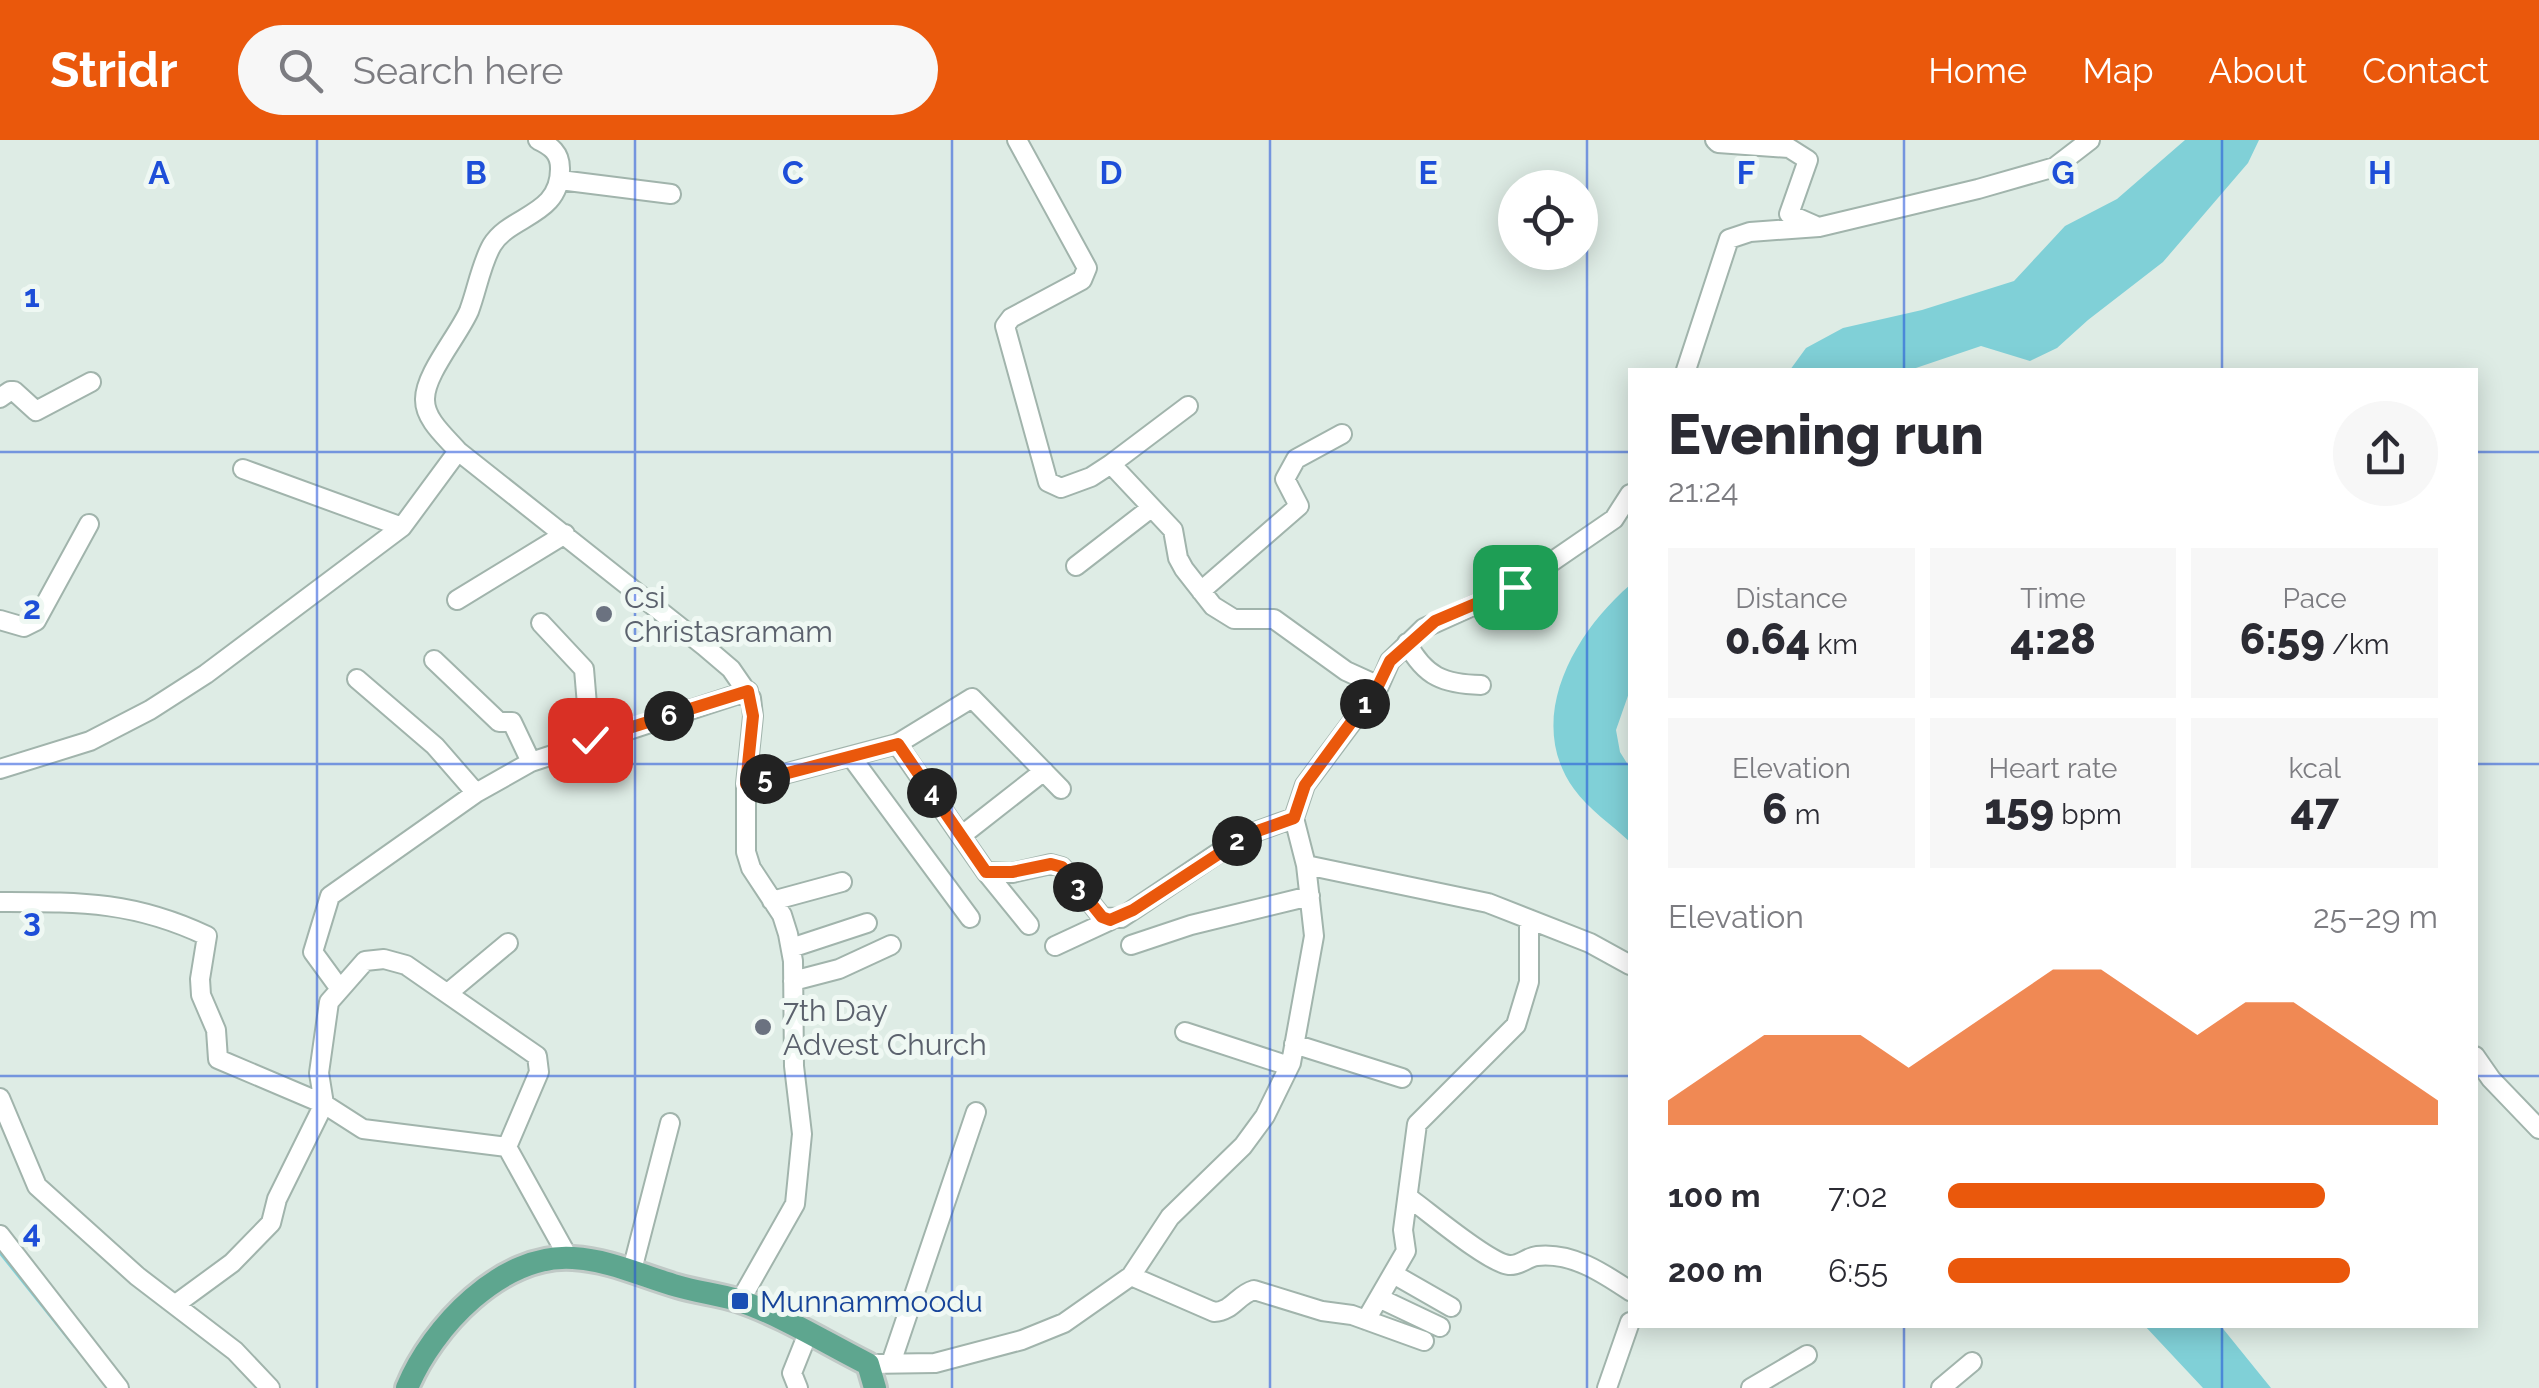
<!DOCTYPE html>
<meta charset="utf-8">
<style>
body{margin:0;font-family:Raleway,sans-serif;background:#f7f7f7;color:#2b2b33;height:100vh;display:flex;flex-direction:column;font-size:38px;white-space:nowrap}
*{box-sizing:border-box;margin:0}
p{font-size:32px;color:#7c7c81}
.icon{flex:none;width:55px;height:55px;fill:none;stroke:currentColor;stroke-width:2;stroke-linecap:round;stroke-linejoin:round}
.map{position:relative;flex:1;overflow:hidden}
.drawer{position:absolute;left:1628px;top:228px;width:850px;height:960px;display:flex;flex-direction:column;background:#fff;border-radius:0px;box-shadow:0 5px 25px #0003}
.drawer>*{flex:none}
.fabs{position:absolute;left:1498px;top:30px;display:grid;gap:20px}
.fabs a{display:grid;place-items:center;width:100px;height:100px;border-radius:50%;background:#fff;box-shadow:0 5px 25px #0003;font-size:50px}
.pin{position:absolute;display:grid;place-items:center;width:85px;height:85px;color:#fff;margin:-42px;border-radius:20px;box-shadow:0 5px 15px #0006}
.km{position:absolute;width:50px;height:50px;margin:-25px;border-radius:50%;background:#222;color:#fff;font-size:28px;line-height:50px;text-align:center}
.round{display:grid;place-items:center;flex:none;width:105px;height:105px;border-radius:52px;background:#f7f7f7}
.summary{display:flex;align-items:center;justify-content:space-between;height:170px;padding:0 40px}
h1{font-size:55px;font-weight:800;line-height:75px}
.figures{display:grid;grid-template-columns:repeat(3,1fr);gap:15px;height:170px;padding:10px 40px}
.figures div{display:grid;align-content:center;border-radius:0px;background:#f7f7f7;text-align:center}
.figures b{font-size:42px;font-weight:800}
.figures small{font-size:28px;font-weight:400}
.figures p{font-size:28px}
.chart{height:280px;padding:20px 40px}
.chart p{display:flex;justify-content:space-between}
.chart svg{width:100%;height:180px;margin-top:10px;fill:#ea580c;opacity:.7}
ul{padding:0 40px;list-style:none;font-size:32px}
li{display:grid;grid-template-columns:160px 120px 1fr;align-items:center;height:75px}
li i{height:25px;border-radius:12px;background:#ea580c}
header{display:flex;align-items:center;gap:60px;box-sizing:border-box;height:140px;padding:0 50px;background:#ea580c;color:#fff}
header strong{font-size:48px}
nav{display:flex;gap:55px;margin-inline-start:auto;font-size:35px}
.search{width:700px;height:90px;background:#f7f7f7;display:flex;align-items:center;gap:25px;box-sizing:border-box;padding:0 35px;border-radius:55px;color:#7c7c81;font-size:38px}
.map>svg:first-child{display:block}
</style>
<header>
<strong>Stridr</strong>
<div class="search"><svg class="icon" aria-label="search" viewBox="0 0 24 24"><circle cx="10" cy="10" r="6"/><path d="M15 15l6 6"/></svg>Search here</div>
<nav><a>Home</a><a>Map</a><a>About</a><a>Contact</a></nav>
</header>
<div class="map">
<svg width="2539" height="1248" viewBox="0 0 2539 1248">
<rect width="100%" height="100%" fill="#deece5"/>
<path fill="#80d0d7" d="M 2185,0 L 2259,0 L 2248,23 L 2163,122 L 2088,180 L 2057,208 L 2030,221 L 1981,206 L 1910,230 L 1790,230 L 1806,208 L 1843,188 L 1922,170 L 2014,141 L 2065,86 L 2117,59 Z
M 1630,445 L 1630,550 L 1616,590 L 1620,612 L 1630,628 L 1630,702 C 1612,685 1588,669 1574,649 C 1524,580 1574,493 1630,445 Z
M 2144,1185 L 2220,1185 L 2271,1248 L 2203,1248 Z"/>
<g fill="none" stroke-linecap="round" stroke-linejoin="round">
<path stroke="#80d0d7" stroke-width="4" d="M 0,1112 L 75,1206"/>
<g stroke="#a1b4ac" stroke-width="22">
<path id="minor" d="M 538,0 C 551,6 560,13 560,28 C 561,76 510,75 492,105 C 481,124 477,150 469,171 C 458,196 424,235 425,260 C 425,280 446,297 458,311 L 704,506 L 731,529 L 751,558 L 753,576 L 746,644 L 746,712 L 751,728 L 782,775 L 788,794 L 793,821 L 794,926 L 802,994 L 795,1064 L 740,1161
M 1017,0 L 1087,128 L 1082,140 L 1011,178 L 1005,186 L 1048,342 L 1061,348 L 1091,337 L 1111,324
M 1715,0 L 1718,3 L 1789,8 L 1808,20 L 1789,74 L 1814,85
M 560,40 L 671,54
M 1686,230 L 1729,99 L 1750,92 L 1819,87 L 1978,49 L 2055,27 L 2090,0
M 0,258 L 10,251 L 14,251 L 36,271 L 91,242
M 1188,266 L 1111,324 L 1173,390 L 1178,418 L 1184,429 L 1213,466 L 1234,479 L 1274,479 L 1346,531 L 1379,546
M 243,329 L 402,387
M 1076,426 L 1151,368
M 1201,451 L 1299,366 L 1285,339 L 1296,319 L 1342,294
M 457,460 L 565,394
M 0,480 L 24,487 L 36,481 L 89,384
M 541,483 L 584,529 L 590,601
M 1407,503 C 1425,537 1444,544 1481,545
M 434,520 L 499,582 L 512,582 L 531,622
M 357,539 L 435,606 L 476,653 L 531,622 L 748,551
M 897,604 L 986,732 L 1012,733 L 1051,724 L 1062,727 L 1102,777 L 1121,778 L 1227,707 L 1249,694 L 1294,678
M 852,618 L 970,778
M 0,629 L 90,601 L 150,570 L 206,534 L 402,387 L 458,311
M 746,644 L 897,604 L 972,558 L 1061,649
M 961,696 L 1044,631
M 1306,725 L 1488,763 L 1590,803 L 1630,825
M 986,732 L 1029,785
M 772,761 L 842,742
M 0,762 C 80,762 133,761 207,796 L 200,839 L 201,855 L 216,890 L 218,919 L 324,964 L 363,989 L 507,1007
M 1131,805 L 1191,785 L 1310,756
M 1055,806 L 1111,780
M 791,808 L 867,783
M 793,841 L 839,829 L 891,805
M 340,849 L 313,812 L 330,756 L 476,653
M 448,853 L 508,803
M 1185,892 L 1289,926
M 1294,904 L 1402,938
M 2475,916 L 2491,939 L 2539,989
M 0,958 L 37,1046 L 137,1136 L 235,1211 L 270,1248
M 1412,1060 C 1431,1074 1489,1123 1509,1125 C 1520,1126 1527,1117 1537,1116 C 1572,1112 1603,1133 1630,1151
M 0,1095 L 119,1248
M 632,1130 L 670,983
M 1395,1135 L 1451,1167
M 1131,1136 L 1214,1172 C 1233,1171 1237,1155 1254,1150 L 1322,1171 L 1352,1175 L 1424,1201
M 1381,1159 L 1440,1187
M 176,1164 L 232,1123 L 271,1083 L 277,1059 L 324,964 L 319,933 L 329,862 L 365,821 L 384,819 L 406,825 L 537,916 L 539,932 L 507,1007 L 568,1117
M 1366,1180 L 1406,1111 L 1403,1090 L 1417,984 L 1516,885 L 1529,842 L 1529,779
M 891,1223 L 976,972
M 868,1224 L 935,1223 L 1022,1200 L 1064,1183 L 1131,1136 L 1170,1077 L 1243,1006 L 1265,976 L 1291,923 L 1314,796 L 1306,725 L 1294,678 L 1305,645 L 1379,546 L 1390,521 L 1424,488 L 1515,447 L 1614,379 L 1630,354
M 798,1248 L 792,1233 L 808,1193
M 1607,1248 L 1630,1182
M 1751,1248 L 1807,1215
M 1941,1248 L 1972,1222"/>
</g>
<g stroke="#c0c9c6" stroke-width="28">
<path id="major" d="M 407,1248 C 432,1187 502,1113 573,1118 C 610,1120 642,1136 677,1146 C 697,1152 717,1154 737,1160 C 782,1175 826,1203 868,1224 L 875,1248"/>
</g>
<use href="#minor" stroke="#fff" stroke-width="18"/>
<use href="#major" stroke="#5ea68f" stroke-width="22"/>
</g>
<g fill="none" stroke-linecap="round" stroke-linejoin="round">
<g stroke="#fff" stroke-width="20">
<path id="route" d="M 590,600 L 748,551 L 753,576 L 746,644 L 898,604 L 986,732 L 1012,732 L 1051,724 L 1062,727 L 1102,777 L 1110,780 L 1133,770 L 1249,694 L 1294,678 L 1305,645 L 1378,546 L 1390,521 L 1435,481 L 1515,447"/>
</g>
<use href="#route" stroke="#ea580c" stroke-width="12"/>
</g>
<path fill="none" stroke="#1d4ed8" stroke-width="2.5" stroke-opacity="0.55" d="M 317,0 L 317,1248M 635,0 L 635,1248M 952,0 L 952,1248M 1270,0 L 1270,1248M 1587,0 L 1587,1248M 1904,0 L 1904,230M 2222,0 L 2222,230M 0,312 L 1630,312M 2475,312 L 2539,312M 0,624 L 1630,624M 2475,624 L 2539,624M 0,936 L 1630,936M 2475,936 L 2539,936M 1904,1185 L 1904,1248M 2222,1185 L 2222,1248"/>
<g fill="#6b7280" stroke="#eff8f3" stroke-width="4">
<circle cx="604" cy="474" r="10"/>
<circle cx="763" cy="887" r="10"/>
</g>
<rect fill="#1a4fb4" stroke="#eff8f3" stroke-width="4" x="730" y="1151" width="20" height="20" rx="5"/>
<g text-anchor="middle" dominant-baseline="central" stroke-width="10" stroke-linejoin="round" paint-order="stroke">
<g font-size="30" fill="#5b616d" stroke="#eff8f3" text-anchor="start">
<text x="624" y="457">Csi<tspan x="624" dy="34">Christasramam</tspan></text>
<text x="783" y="870">7th Day<tspan x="783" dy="34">Advest Church</tspan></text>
</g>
<g font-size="30" fill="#164399" stroke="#eff8f3" text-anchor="start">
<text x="760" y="1161">Munnammoodu</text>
</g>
</g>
<g font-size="32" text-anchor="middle" font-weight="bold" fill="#1d4ed8" stroke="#eff8f3" stroke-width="10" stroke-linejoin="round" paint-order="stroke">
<text x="159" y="44">A</text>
<text x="476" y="44">B</text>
<text x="793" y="44">C</text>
<text x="1111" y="44">D</text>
<text x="1428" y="44">E</text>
<text x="1746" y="44">F</text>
<text x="2063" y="44">G</text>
<text x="2380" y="44">H</text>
<text x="32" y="167">1</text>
<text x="32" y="479">2</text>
<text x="32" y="791">3</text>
<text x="32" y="1103">4</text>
</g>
</svg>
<div class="fabs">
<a><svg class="icon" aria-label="locate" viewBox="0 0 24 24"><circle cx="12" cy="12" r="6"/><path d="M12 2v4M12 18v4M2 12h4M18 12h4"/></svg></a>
</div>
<div class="pin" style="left:1515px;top:447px;background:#1e9e55"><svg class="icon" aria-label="arrive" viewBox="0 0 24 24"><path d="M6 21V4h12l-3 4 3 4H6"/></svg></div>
<div class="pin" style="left:590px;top:600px;background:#d93025"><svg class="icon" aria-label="check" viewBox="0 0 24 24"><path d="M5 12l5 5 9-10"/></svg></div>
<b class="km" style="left:1365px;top:564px">1</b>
<b class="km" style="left:1237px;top:701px">2</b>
<b class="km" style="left:1078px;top:747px">3</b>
<b class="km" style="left:932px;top:653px">4</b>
<b class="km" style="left:765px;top:639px">5</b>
<b class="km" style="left:669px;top:576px">6</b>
<section class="drawer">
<div class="summary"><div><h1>Evening run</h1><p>21:24</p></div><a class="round"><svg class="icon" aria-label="share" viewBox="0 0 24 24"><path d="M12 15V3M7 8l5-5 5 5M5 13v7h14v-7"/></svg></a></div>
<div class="figures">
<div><p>Distance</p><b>0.64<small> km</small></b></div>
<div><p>Time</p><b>4:28</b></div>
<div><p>Pace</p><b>6:59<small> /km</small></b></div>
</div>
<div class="figures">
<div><p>Elevation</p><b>6<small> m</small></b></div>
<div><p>Heart rate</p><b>159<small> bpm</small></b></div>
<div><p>kcal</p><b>47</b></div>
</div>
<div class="chart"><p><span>Elevation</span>25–29 m</p>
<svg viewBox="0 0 160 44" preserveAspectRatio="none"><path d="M0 44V38L10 30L20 22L30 22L40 22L50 30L60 22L70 14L80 6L90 6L100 14L110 22L120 14L130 14L140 22L150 30L160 38V44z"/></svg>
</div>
<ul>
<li><b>100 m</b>7:02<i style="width:77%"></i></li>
<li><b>200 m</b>6:55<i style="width:82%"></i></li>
</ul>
</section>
</div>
